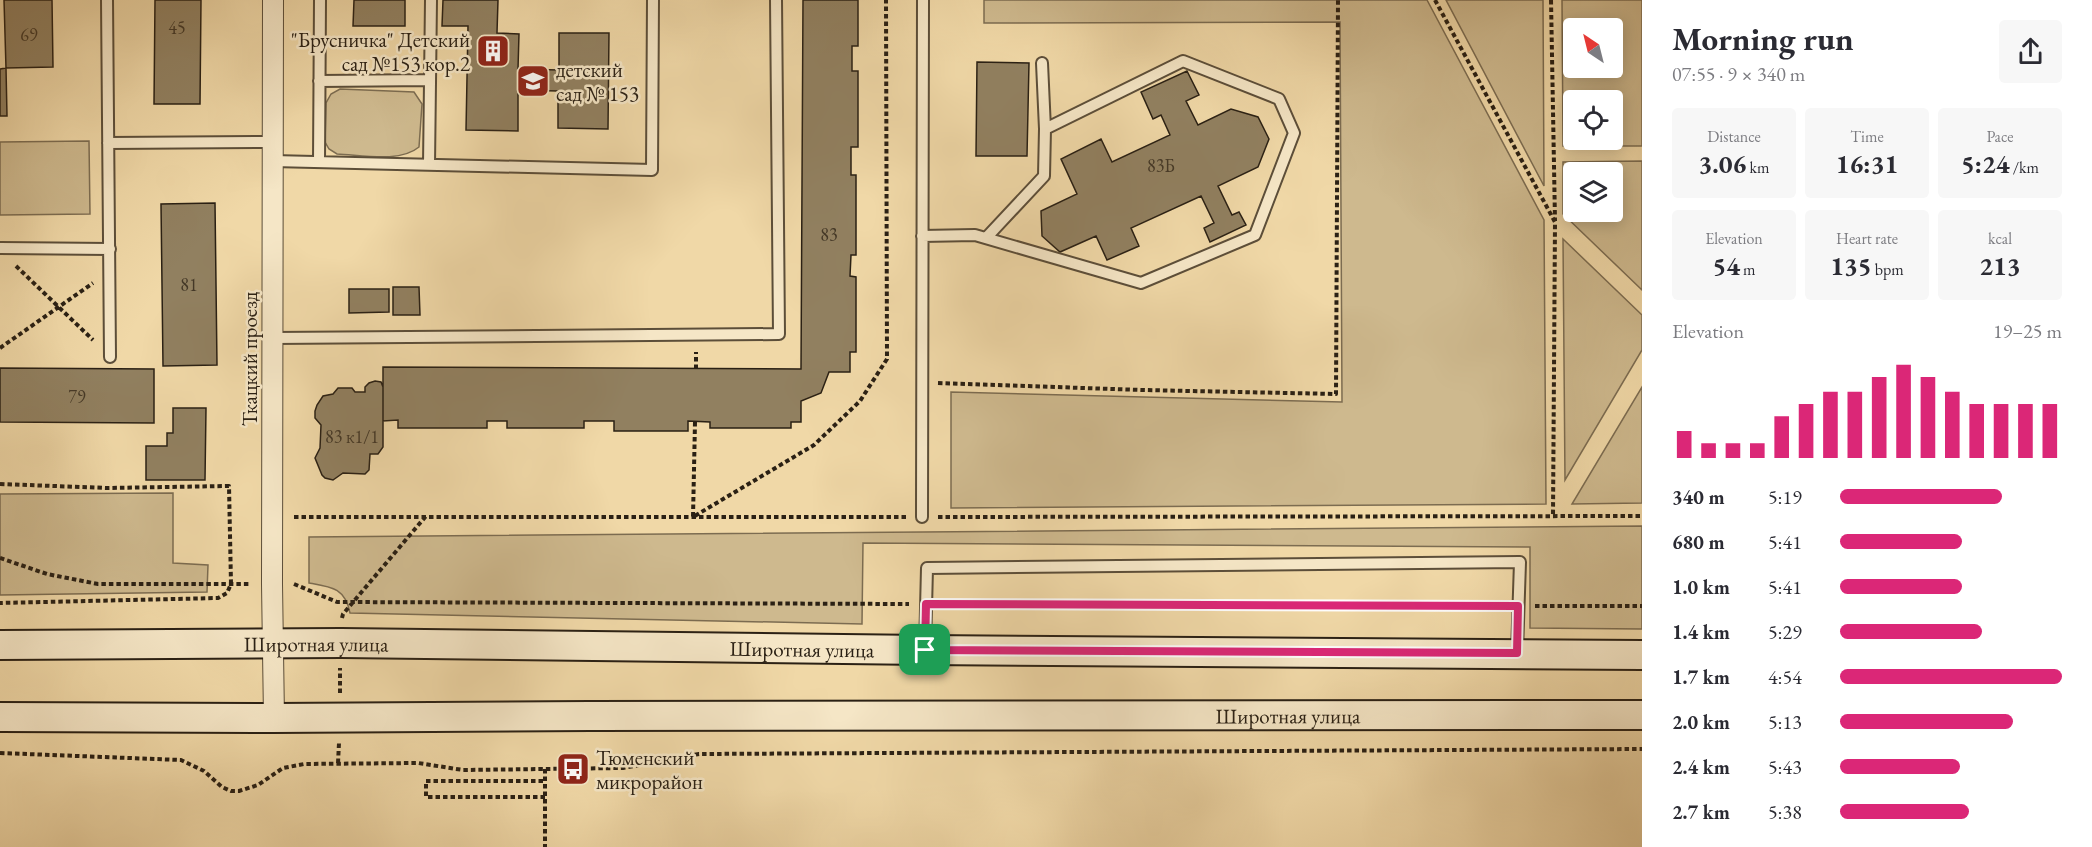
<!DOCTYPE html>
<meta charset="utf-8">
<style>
body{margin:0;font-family:"EB Garamond",serif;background:#f7f7f7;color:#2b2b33;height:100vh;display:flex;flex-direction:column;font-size:22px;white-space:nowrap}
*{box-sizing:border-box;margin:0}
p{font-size:20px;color:#7c7c81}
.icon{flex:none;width:33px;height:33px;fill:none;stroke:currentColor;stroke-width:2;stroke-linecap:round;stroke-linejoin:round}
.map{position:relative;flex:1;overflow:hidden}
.panel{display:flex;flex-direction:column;background:#fff;width:450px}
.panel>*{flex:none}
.needle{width:39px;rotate:325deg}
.buttons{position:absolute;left:1563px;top:18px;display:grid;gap:12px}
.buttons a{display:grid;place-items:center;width:60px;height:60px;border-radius:6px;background:#fff;box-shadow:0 3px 15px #0003;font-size:30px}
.pin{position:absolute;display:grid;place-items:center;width:51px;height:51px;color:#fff;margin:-26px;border-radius:12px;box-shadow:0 3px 9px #0006}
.round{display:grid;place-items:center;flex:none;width:63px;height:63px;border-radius:6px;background:#f7f7f7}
.headline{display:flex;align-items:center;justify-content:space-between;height:102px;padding:0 30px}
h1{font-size:33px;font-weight:700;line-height:45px}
.metrics{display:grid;grid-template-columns:repeat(3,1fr);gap:9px;height:102px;padding:6px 30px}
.metrics div{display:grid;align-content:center;border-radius:6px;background:#f7f7f7;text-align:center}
.metrics b{font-size:26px;font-weight:700}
.metrics small{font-size:16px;font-weight:400}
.metrics p{font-size:16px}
.chart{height:168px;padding:12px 30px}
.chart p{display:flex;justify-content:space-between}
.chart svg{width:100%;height:108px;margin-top:6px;stroke:#db2777;stroke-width:6}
ul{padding:0 30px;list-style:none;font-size:20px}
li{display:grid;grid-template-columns:96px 72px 1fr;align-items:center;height:45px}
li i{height:15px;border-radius:8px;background:#db2777}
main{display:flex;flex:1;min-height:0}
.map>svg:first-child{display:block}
</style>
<main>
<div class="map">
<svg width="1642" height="847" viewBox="0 0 1642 847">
<rect width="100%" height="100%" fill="#f0d8a7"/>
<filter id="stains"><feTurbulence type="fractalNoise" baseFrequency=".00333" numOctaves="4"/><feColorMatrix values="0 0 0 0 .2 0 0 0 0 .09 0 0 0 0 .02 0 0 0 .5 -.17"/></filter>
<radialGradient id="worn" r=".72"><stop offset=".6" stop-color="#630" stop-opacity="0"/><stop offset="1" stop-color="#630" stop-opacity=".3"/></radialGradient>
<path fill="#ceb98e" stroke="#7c6c51" stroke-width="1.5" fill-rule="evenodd" d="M 984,0 L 1427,0 L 1544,220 L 1546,504 L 951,508 L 951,392 L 1342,402 L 1340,22 L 984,23 Z
M 1446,0 L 1543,0 L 1544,186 Z
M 1562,0 L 1642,0 L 1642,146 L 1563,146 ZM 1574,28 L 1612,28 L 1612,68 L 1574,68 ZM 1574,100 L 1612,100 L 1612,140 L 1574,140 Z
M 340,89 L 414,92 L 422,104 L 419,147 C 400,163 362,155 337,154 L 329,149 L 325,142 L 326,103 L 331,94 Z
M 89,141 L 90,214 L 0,215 L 0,142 Z
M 1642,161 L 1642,290 L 1563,214 L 1563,162 ZM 1574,172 L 1612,172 L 1612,212 L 1574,212 Z
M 1563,239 L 1642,315 L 1642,350 L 1565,480 Z
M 1642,387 L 1642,503 L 1572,504 Z
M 173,493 L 173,563 L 208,565 L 207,592 L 0,595 L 0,494 Z
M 1642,526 L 1642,629 L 1530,628 L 1530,547 L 863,543 L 862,624 L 350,613 C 345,588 332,587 309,583 L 309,537 Z"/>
<path fill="#918060" stroke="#2a2014" stroke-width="1.5" d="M 4,0 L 52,0 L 53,67 L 6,68 Z
M 155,0 L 201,0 L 200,104 L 154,104 Z
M 354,0 L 405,0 L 405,26 L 353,26 Z
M 443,0 L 498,0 L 497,33 L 519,34 L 518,69 L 559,70 L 559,33 L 609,33 L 608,129 L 558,128 L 558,91 L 518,90 L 518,131 L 466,130 L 468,26 L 442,26 Z
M 803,0 L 858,0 L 858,46 L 852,46 L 852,71 L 858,71 L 858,147 L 851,147 L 851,175 L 856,175 L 856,255 L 851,255 L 850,276 L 856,277 L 856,352 L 850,352 L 850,372 L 829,372 L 821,393 L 801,401 L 801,422 L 791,422 L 791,428 L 710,428 L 710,422 L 688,421 L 688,431 L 614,431 L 614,421 L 584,421 L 584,428 L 507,428 L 507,421 L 487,421 L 487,428 L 398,428 L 398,420 L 383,421 L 383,367 L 801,369 Z
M 977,62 L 1029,63 L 1027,156 L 976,156 Z
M 6,68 L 7,116 L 0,116 L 0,69 Z
M 1187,71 L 1199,95 L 1186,101 L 1198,125 L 1231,109 L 1258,117 L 1269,139 L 1258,167 L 1218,186 L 1232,215 L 1239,212 L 1246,225 L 1210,242 L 1204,228 L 1214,223 L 1201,196 L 1131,228 L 1139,246 L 1107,260 L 1096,236 L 1060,252 L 1042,236 L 1041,211 L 1077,194 L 1061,159 L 1101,139 L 1112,162 L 1170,135 L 1161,115 L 1153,119 L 1141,92 Z
M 215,203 L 217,365 L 163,366 L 161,204 Z
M 393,287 L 419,287 L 420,315 L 393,315 Z
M 349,289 L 389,289 L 389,312 L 349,313 Z
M 0,368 L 154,369 L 154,423 L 0,422 Z
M 375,381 L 381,382 L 383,387 L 383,447 L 378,454 L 370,454 L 369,470 L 365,474 L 343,473 L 333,480 L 325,478 L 322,475 L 315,458 L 320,448 L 321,425 L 315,418 L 315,411 L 317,405 L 323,396 L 333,394 L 338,388 L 352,388 L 355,392 L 365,392 L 365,387 L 369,383 Z
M 173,408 L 206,408 L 205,480 L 146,480 L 146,446 L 167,446 L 167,433 L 173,433 Z"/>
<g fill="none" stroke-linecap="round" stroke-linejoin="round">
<g stroke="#5c4e39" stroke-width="14">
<path id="service" d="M 107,0 L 110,357
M 319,81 L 430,80
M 108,143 L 273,142
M 273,161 L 652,170 L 653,0
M 319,162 L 320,0
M 429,165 L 431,0
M 922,236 L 975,235 L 1141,283 L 1255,235 L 1294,133 L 1279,99 L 1183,61 L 1045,129
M 986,238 L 1044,176 L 1045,129 L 1042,63
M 0,248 L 110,249
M 273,338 L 779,334 L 776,0
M 922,517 L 923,0
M 925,649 L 927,568 L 1520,562 L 1517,653"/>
</g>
<g stroke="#5c4e39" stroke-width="22">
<path id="minor" d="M 273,0 L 272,584 L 274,718"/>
</g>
<g stroke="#2a2014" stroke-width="32">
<g id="secondary">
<path id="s1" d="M 0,645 L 341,643 L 925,650 L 1642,655"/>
<path id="s2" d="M 0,717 L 274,718 L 590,716 L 1642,715"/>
</g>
</g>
<path stroke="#2a2014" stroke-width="4" stroke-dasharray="4.5 3" stroke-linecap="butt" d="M 1435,0 L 1555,222 L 1553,516
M 1551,0 L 1555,221
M 16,266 L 93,340
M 0,348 L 93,283
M 696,369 L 696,352
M 938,383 L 1142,390 L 1336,394 L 1338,0
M 695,422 L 693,517 L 814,445 L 860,401 L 887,359 L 886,0
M 0,484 L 108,488 L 229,486 L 231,584 L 227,593 L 218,598 L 0,603
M 294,517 L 907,517
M 938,517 L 1642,516
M 0,558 L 47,574 L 98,584 L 250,584
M 294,584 L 337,602 L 909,604
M 944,604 L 1503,606
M 1535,606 L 1642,606
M 342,618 L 343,614 L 426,516
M 340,693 L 340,668
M 0,753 L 181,760 L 204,771 L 222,787 L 231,791 L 239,791 L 258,785 L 283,768 L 304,764 L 418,763 L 463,770 L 623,768 L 699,754 L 1642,749
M 338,763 L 339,743
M 545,769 L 545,847
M 545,797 L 426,797 L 426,781 L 545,781"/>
<use href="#service" stroke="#f5e6c6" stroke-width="10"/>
<use href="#minor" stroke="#f5e6c6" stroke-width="20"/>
<use href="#secondary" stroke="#f5e6c6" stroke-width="28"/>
</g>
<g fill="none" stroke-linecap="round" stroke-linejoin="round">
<g stroke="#fff" stroke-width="12">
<path id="route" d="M 926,604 L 1518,606 L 1517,653 L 925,650 Z"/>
</g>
<use href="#route" stroke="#db2777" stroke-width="8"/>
</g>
<defs>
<g id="building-square" transform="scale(1.725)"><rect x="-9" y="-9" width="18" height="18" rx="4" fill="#8f2418" stroke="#f5e6c6"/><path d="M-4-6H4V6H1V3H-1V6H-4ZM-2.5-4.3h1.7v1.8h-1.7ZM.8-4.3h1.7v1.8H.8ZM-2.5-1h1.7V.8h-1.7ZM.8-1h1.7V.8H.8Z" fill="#fff"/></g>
<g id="school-square" transform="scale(1.725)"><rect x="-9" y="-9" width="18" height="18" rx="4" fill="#8f2418" stroke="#f5e6c6"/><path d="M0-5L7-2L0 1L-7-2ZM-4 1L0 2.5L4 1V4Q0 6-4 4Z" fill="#fff"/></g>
<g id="bus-square" transform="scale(1.725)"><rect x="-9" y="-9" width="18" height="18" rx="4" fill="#8f2418" stroke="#f5e6c6"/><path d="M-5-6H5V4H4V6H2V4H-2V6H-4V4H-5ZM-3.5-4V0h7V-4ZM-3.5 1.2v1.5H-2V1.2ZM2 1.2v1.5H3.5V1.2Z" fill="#fff"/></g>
</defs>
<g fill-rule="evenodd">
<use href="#building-square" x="493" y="51"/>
<use href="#school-square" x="533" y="81"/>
<use href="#bus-square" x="573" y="769"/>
</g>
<g text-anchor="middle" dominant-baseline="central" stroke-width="5" stroke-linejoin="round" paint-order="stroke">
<g font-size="18" fill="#443827">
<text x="177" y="27">45</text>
<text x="29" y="34">69</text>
<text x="1161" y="165">83Б</text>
<text x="829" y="234">83</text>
<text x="189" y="284">81</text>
<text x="77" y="396">79</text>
<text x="352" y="436">83 к1/1</text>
</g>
<g font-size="21" fill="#2a2014" stroke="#f5e6c6" text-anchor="start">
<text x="470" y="39" text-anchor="end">"Брусничка" Детский<tspan x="470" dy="24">сад №153 кор.2</tspan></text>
<text x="556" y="69">детский<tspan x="556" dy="24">сад № 153</tspan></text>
<text x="596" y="757">Тюменский<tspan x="596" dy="24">микрорайон</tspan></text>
</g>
<g font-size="21" fill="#2a2014" stroke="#f5e6c6">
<text transform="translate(249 359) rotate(-90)">Ткацкий проезд</text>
<text stroke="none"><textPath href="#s1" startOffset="316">Широтная улица</textPath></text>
<text stroke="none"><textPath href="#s1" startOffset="802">Широтная улица</textPath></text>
<text stroke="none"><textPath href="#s2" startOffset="1288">Широтная улица</textPath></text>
</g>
</g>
<rect width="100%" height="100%" filter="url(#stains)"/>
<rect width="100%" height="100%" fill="url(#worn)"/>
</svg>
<div class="buttons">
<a><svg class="needle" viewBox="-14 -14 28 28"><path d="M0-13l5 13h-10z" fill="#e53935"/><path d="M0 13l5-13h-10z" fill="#7c7c81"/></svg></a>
<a><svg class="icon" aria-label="locate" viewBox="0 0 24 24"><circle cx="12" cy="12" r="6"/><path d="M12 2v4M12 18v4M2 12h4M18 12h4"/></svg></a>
<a><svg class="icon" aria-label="layers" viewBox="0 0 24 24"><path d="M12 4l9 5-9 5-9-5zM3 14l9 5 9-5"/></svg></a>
</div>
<div class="pin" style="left:925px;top:650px;background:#1e9e55"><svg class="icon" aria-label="arrive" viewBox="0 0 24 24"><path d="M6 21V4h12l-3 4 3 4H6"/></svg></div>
</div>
<section class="panel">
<div class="headline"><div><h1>Morning run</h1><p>07:55 · 9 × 340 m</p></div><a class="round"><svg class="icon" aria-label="share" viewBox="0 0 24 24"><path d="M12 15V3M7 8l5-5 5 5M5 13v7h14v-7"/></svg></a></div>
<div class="metrics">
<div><p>Distance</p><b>3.06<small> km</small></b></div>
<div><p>Time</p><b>16:31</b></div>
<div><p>Pace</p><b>5:24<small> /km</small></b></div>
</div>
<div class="metrics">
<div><p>Elevation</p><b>54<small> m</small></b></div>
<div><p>Heart rate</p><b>135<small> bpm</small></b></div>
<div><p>kcal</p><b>213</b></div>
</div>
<div class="chart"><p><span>Elevation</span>19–25 m</p>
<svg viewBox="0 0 160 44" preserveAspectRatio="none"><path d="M5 44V33M15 44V38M25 44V38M35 44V38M45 44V27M55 44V22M65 44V17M75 44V17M85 44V11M95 44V6M105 44V11M115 44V17M125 44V22M135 44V22M145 44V22M155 44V22"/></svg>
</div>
<ul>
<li><b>340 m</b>5:19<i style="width:73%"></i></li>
<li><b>680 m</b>5:41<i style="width:55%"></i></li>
<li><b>1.0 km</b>5:41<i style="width:55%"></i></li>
<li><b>1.4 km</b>5:29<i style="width:64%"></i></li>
<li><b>1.7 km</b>4:54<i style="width:100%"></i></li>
<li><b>2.0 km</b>5:13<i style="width:78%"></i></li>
<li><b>2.4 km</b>5:43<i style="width:54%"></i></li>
<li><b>2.7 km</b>5:38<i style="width:58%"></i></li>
</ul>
</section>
</main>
